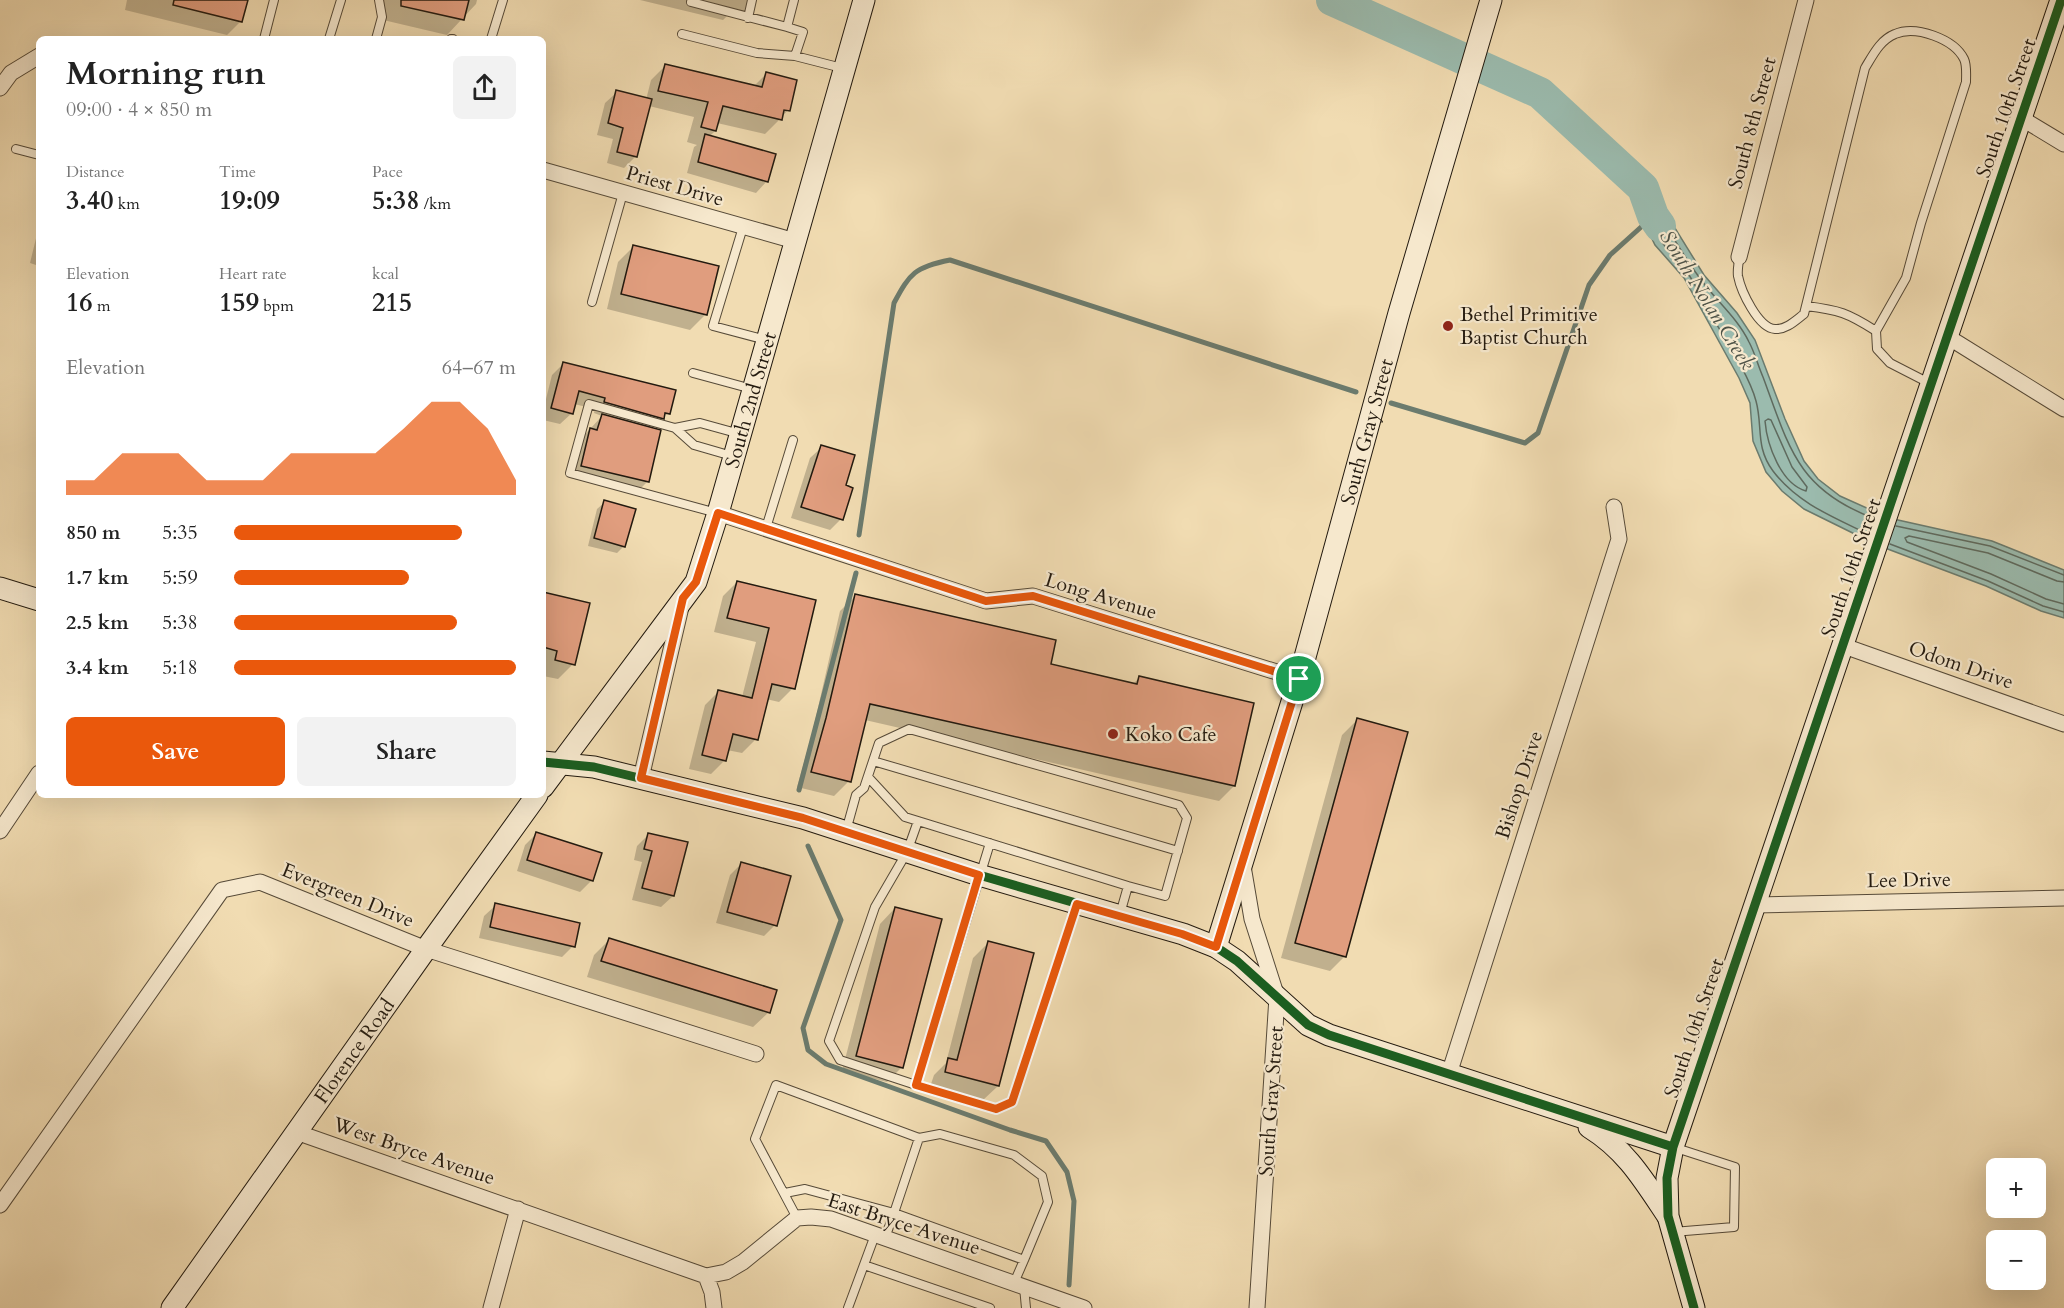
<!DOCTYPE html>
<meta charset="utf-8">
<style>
body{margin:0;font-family:Cardo,serif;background:#f2f2f2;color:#222;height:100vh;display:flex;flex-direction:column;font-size:22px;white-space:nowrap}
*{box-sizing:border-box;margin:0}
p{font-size:20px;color:#767676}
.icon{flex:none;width:33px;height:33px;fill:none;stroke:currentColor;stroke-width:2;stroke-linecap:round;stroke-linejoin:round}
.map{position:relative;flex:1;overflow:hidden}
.drawer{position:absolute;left:36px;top:36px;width:510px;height:762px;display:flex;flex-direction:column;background:#fff;border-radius:9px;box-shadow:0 6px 24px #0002}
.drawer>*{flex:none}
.buttons{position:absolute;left:1986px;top:1158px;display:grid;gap:12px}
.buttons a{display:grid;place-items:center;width:60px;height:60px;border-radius:9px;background:#fff;box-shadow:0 6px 24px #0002;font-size:30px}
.pin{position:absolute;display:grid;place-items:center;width:51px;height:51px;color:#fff;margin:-26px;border:3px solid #fff;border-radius:50%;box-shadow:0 2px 6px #0007}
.round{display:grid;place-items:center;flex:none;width:63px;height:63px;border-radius:9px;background:#f2f2f2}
.head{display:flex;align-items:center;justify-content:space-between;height:102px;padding:0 30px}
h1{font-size:33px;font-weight:600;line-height:45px}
.stats{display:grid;grid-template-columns:repeat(3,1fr);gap:9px;height:102px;padding:6px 30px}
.stats div{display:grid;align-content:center}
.stats b{font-size:26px;font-weight:600}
.stats small{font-size:16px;font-weight:400}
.stats p{font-size:16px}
.chart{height:168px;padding:12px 30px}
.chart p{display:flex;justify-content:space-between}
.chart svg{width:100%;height:108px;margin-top:6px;fill:#ea580c;opacity:.7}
.action{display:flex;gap:12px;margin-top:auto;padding:12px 30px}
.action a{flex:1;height:69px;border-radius:9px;background:#ea580c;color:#fff;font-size:24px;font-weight:600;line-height:69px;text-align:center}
.action a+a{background:#f2f2f2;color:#222}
ul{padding:0 30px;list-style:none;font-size:20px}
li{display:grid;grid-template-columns:96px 72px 1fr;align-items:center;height:45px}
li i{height:15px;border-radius:8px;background:#ea580c}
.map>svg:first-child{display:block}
</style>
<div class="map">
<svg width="2064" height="1308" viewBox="0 0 2064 1308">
<rect width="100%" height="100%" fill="#f1dcb2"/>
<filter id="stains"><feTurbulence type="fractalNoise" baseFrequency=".00333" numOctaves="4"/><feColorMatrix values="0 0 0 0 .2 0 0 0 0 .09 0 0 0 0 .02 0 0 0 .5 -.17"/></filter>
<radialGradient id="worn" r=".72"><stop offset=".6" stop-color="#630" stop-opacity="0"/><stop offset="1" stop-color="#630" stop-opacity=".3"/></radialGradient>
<path fill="#9bbbae" stroke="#6b7b6e" stroke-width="1.5" d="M 1643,188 L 1657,199 L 1704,275 L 1737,313 L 1755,340 L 1785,419 L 1804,461 L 1818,479 L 1840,496 L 1889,518 L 1992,541 L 2064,570 L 2064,618 L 2041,611 L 1986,586 L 1877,545 L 1804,509 L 1782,491 L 1766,472 L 1753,441 L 1750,403 L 1739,378 L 1684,278 L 1655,245 L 1640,214 Z"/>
<path fill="#0003" d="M 127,0 L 246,0 L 241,21 L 227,35 L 125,10 Z
M 384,0 L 477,0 L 476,4 L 447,35 L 379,19 Z
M 640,0 L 757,0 L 744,13 L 738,9 L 732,11 L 723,20 Z
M 666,65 L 753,87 L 766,74 L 788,110 L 780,119 L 765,134 L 717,123 L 715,131 L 709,137 L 767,181 L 756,193 L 687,173 L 694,147 L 697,145 L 687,142 L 694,117 L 649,106 L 636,156 L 624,168 L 607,163 L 613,139 L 597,135 L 605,103 L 617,92 L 646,100 L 651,80 Z
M 39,226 L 39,266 L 30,263 Z
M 633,247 L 706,314 L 690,330 L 607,309 L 618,262 Z
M 564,363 L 668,413 L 651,429 L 659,431 L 647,482 L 636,493 L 570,478 L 579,441 L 602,416 L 594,413 L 595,409 L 574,404 L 572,413 L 560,424 L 543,420 L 543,411 L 552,375 Z
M 822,447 L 841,519 L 830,530 L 791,518 L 810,458 Z
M 605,502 L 624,546 L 617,553 L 588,546 L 597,509 Z
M 737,582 L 814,601 L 793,688 L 779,702 L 766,699 L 756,739 L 742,753 L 727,750 L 725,760 L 711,774 L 689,769 L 705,705 L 719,691 L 742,697 L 756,642 L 714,632 L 723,596 Z
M 543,594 L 573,664 L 558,679 L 543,676 Z
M 855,596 L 1049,665 L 1133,684 L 1139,678 L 1234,786 L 1219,801 L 865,720 L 849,781 L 834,796 L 797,787 L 812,734 L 840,611 Z
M 1357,720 L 1345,956 L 1330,971 L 1281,958 L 1342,735 Z
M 536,834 L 592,880 L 580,892 L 517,871 L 525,845 Z
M 649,834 L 686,844 L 673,896 L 661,907 L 632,900 L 642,862 L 634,860 L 637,846 Z
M 741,864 L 775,925 L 764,936 L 716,923 L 730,875 Z
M 496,905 L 573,946 L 562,957 L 479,938 L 484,916 Z
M 895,908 L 902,1067 L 887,1082 L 842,1071 L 880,924 Z
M 609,940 L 769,1012 L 753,1027 L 587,977 L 594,955 Z
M 988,943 L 998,1086 L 982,1101 L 930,1087 L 934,1075 L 946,1063 L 973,958 Z"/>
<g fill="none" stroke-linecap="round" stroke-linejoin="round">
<path stroke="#5f6a5e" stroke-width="1.5" d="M 1768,419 L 1771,420 L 1792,467 L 1807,487 L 1806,491 C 1781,484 1767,445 1765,421 Z
M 1896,526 L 1990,546 L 2064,575
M 1868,534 C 1833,517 1797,503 1773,471 C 1755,447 1763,426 1756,401 C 1749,374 1721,333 1707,308 C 1701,297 1696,286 1689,275 C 1677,257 1640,227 1648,203 L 1652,204 C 1668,228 1682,254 1699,277 C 1715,300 1737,317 1749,342 C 1755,353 1758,366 1763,377 C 1789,447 1797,489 1873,518
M 1890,544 L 1988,581 L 2043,606 L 2064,612
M 2064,582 L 2057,581 L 1988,553 L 1909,536 L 1905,538 L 1907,542 L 1991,574 L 2046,599 L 2064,604"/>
<path stroke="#6b7b6e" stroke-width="5" d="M 1391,403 L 1525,443 L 1538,433 L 1589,285 L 1610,255 L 1650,219
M 859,535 L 894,303 C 910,273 915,267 950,260 L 1356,392
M 799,790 L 856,573
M 808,846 L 841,920 L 803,1028 L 808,1050 L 826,1064 L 1010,1130 L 1046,1141 L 1067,1172 L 1074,1201 L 1069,1285"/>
<path stroke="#9bbbae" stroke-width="32" d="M 1332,0 L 1540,93 L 1643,188 L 1653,216 L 1660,226"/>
</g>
<path fill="#e09d7e" stroke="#231a0f" stroke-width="1.5" d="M 174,0 L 248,0 L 242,22 L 173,5 Z
M 401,0 L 469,0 L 464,20 L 401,6 Z
M 665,64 L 762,87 L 766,72 L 797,80 L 790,111 L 784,110 L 782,120 L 723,106 L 716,131 L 701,127 L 708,102 L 658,91 Z
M 616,90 L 652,99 L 637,157 L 617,152 L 623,128 L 608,123 Z
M 705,134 L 776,154 L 768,182 L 698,162 Z
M 633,245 L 719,266 L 707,315 L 621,294 Z
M 563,362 L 676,390 L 670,414 L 665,413 L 664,419 L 604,402 L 605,398 L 579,391 L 573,414 L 551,408 Z
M 602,414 L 661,430 L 649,482 L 581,466 L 590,428 L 597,430 Z
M 821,445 L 855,455 L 846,485 L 853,488 L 843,520 L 801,507 Z
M 604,500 L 636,509 L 625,547 L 594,538 Z
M 737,581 L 816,600 L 795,689 L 772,684 L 758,740 L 733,734 L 726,761 L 702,755 L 718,690 L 752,698 L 769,628 L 727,618 Z
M 543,592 L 590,603 L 575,665 L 555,660 L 557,651 L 543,647 Z
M 855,594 L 1056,640 L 1051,664 L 1137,684 L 1139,676 L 1254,703 L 1235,786 L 870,704 L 851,782 L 811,772 L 826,718 Z
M 1357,718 L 1408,732 L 1346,957 L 1295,943 Z
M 536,832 L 602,853 L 593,881 L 527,860 Z
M 648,833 L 688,842 L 674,896 L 642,888 L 652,851 L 644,849 Z
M 741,862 L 791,876 L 777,926 L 727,912 Z
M 495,903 L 580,923 L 575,947 L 490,927 Z
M 895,907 L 942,919 L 903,1068 L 856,1056 Z
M 609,938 L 777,990 L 770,1013 L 601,961 Z
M 988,941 L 1034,953 L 999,1086 L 945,1072 L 948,1058 L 957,1060 Z"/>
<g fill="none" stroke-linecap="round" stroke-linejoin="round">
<g stroke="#564a38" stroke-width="10">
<path id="lane" d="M 794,0 L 787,27 L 803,32 L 795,56 L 842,68
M 691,2 L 787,27
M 748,18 L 752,0
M 682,34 L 757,53 L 795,56
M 264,39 L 274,0
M 329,39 L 341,0
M 376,39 L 382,17 L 379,0
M 451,39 L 453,39
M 491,39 L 503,0
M 16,149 L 39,155
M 743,227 L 713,326 L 766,340
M 1739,257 C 1739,263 1737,270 1738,276 C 1741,291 1758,328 1775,329 C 1786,330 1796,320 1804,314 L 1865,68 C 1873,55 1880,40 1895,34 C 1916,25 1954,39 1964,59 C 1967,65 1966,75 1966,82 L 1921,223 L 1906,278 L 1876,331 L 1877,349 L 1890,363 L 1929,383
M 592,302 L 623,193
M 1806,306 C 1839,310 1848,313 1876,331
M 693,373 L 752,389
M 675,428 L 700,423 L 740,434
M 717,513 L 570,473 L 589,404 L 675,428 L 694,445 L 732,456
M 766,528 L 793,440
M 873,761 L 1178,851
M 868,777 L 905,817 L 918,821
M 846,831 L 856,795 L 864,788 L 879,743 L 909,729 L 1179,805 L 1187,818 L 1165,896 L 1128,886 L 1120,914
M 990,843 L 916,1085 L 840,1060 L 829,1041 L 875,907 L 907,852 L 918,821 L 1128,886
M 916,1085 L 996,1109 L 1012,1102 L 1076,906
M 785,1193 L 805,1189 L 894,1213 L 885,1238
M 797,1218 L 755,1139 L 776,1085 L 919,1138 L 940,1134 L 1014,1155 L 1042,1176 L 1048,1202 L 1024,1260 L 894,1213 L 919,1138
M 1673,1232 L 1734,1227 L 1735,1167 L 1673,1147
M 864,1265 L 990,1308
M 1014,1283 L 1024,1260
M 1024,1287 L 1026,1308
M 848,1308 L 875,1235"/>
</g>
<g stroke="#564a38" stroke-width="17">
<path id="street" d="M 0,88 L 11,73 L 39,56
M 2021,118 L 2064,144
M 543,170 L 795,241
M 1739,257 L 1806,0
M 1948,337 L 2064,409
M 718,513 L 986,601 L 1033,596 L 1299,679
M 1844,646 L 2064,724
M 641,778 L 681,607
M 0,831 L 39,773
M 1243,866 L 1252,919 L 1277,997 L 1257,1308
M 1755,905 L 2064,898
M 1449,1074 L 1619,539 L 1614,507
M 296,1132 L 706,1276 L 726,1272 L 743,1262 L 797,1218 L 811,1217 L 831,1219 L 1084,1308
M 0,1205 L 222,890 L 260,882 L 426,949 L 756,1054
M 706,1276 L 712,1292 L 714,1308
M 491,1308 L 518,1209"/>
</g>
<g stroke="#231a0f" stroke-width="23">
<g id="secondary">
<path d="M 0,588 L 39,600"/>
<path d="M 543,762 L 594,767 L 803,818 L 979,875 L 1183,934 L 1216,947 L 1237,961 L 1308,1025 L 1329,1035 L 1673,1147"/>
<path id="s1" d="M 543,787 L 696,582 L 718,513 L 864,0"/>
<path id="s2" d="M 1216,947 L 1299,679 L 1399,313 L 1491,0"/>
<path d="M 1589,1127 C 1626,1150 1643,1179 1667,1215"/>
<path id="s3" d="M 172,1308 L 426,949 L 537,795"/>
<path d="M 1694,1308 L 1668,1216 L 1667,1178 L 1673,1147 L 2061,0"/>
</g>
</g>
<use href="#lane" stroke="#f6e8cd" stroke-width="8"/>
<use href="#street" stroke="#f6e8cd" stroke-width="15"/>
<use href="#secondary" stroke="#f6e8cd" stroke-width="21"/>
<g stroke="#f6e8cd" stroke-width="13">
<path id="cycleway" d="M 543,762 L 594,767 L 803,818 L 979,875 L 1183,934 L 1216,947 L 1237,961 L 1308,1025 L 1329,1035 L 1673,1147
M 1694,1308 L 1668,1216 L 1667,1178 L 1673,1147 L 2061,0"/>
</g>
<use href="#cycleway" stroke="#1b5e20" stroke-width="9"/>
</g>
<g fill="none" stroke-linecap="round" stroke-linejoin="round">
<g stroke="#fff" stroke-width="12">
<path id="route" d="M 718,513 L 986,601 L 1033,596 L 1299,679 L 1216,947 L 1182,934 L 1077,904 L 1012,1102 L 996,1109 L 916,1085 L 979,875 L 803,818 L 641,778 L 683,598 L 696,582 Z"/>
</g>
<use href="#route" stroke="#ea580c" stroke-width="8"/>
</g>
<g fill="#8f2418" stroke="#f6e8cd" stroke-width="2">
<circle cx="1448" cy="326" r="6"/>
<circle cx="1113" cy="734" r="6"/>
</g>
<g text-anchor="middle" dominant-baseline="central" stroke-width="4.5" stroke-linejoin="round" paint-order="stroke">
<g font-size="20" fill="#231a0f" stroke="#f6e8cd">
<text transform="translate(2006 108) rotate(-71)">South 10th Street</text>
<text transform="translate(1752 123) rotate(-75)">South 8th Street</text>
<text transform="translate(675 186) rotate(16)">Priest Drive</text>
<text stroke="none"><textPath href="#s1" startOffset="446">South 2nd Street</textPath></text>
<text stroke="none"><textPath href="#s2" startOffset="537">South Gray Street</textPath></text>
<text transform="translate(1851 568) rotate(-71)">South 10th Street</text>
<text transform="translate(1101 596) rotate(17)">Long Avenue</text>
<text transform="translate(1961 665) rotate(19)">Odom Drive</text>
<text transform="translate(1519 785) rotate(-72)">Bishop Drive</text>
<text transform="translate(1909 880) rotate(-1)">Lee Drive</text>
<text transform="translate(348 895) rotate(22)">Evergreen Drive</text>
<text transform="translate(1694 1028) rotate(-71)">South 10th Street</text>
<text stroke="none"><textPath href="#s3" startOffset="315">Florence Road</textPath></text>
<text transform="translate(1271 1101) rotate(-86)">South Gray Street</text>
<text transform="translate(414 1151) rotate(19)">West Bryce Avenue</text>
<text transform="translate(904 1224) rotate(18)">East Bryce Avenue</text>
</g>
<g font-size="20" fill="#231a0f" stroke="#f6e8cd" text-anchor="start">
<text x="1460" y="314">Bethel Primitive<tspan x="1460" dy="23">Baptist Church</tspan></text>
<text x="1125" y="734">Koko Cafe</text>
</g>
<g font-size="21" font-style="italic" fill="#4d5247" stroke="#f6e8cd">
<text transform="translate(1707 300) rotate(58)">South Nolan Creek</text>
</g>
</g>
<rect width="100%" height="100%" filter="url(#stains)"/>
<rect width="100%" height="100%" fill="url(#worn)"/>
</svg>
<div class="buttons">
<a>+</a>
<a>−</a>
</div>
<div class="pin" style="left:1299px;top:679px;background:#1e9e55"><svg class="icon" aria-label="arrive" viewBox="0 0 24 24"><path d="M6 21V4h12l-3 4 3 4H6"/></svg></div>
<section class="drawer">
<div class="head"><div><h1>Morning run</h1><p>09:00 · 4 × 850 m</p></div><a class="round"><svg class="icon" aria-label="share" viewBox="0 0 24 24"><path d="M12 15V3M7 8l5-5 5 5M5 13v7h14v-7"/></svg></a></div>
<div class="stats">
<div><p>Distance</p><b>3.40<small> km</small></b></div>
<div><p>Time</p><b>19:09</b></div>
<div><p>Pace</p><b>5:38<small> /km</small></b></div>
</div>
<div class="stats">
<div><p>Elevation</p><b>16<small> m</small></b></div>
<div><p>Heart rate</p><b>159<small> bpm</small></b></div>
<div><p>kcal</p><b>215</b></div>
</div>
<div class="chart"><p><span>Elevation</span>64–67 m</p>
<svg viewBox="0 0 160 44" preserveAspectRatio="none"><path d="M0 44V38L10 38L20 27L30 27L40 27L50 38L60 38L70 38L80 27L90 27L100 27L110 27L120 17L130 6L140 6L150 17L160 38V44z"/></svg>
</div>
<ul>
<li><b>850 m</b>5:35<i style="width:81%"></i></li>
<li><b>1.7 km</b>5:59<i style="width:62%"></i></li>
<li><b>2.5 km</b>5:38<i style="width:79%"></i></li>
<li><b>3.4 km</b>5:18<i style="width:100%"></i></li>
</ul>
<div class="action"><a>Save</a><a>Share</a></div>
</section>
</div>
